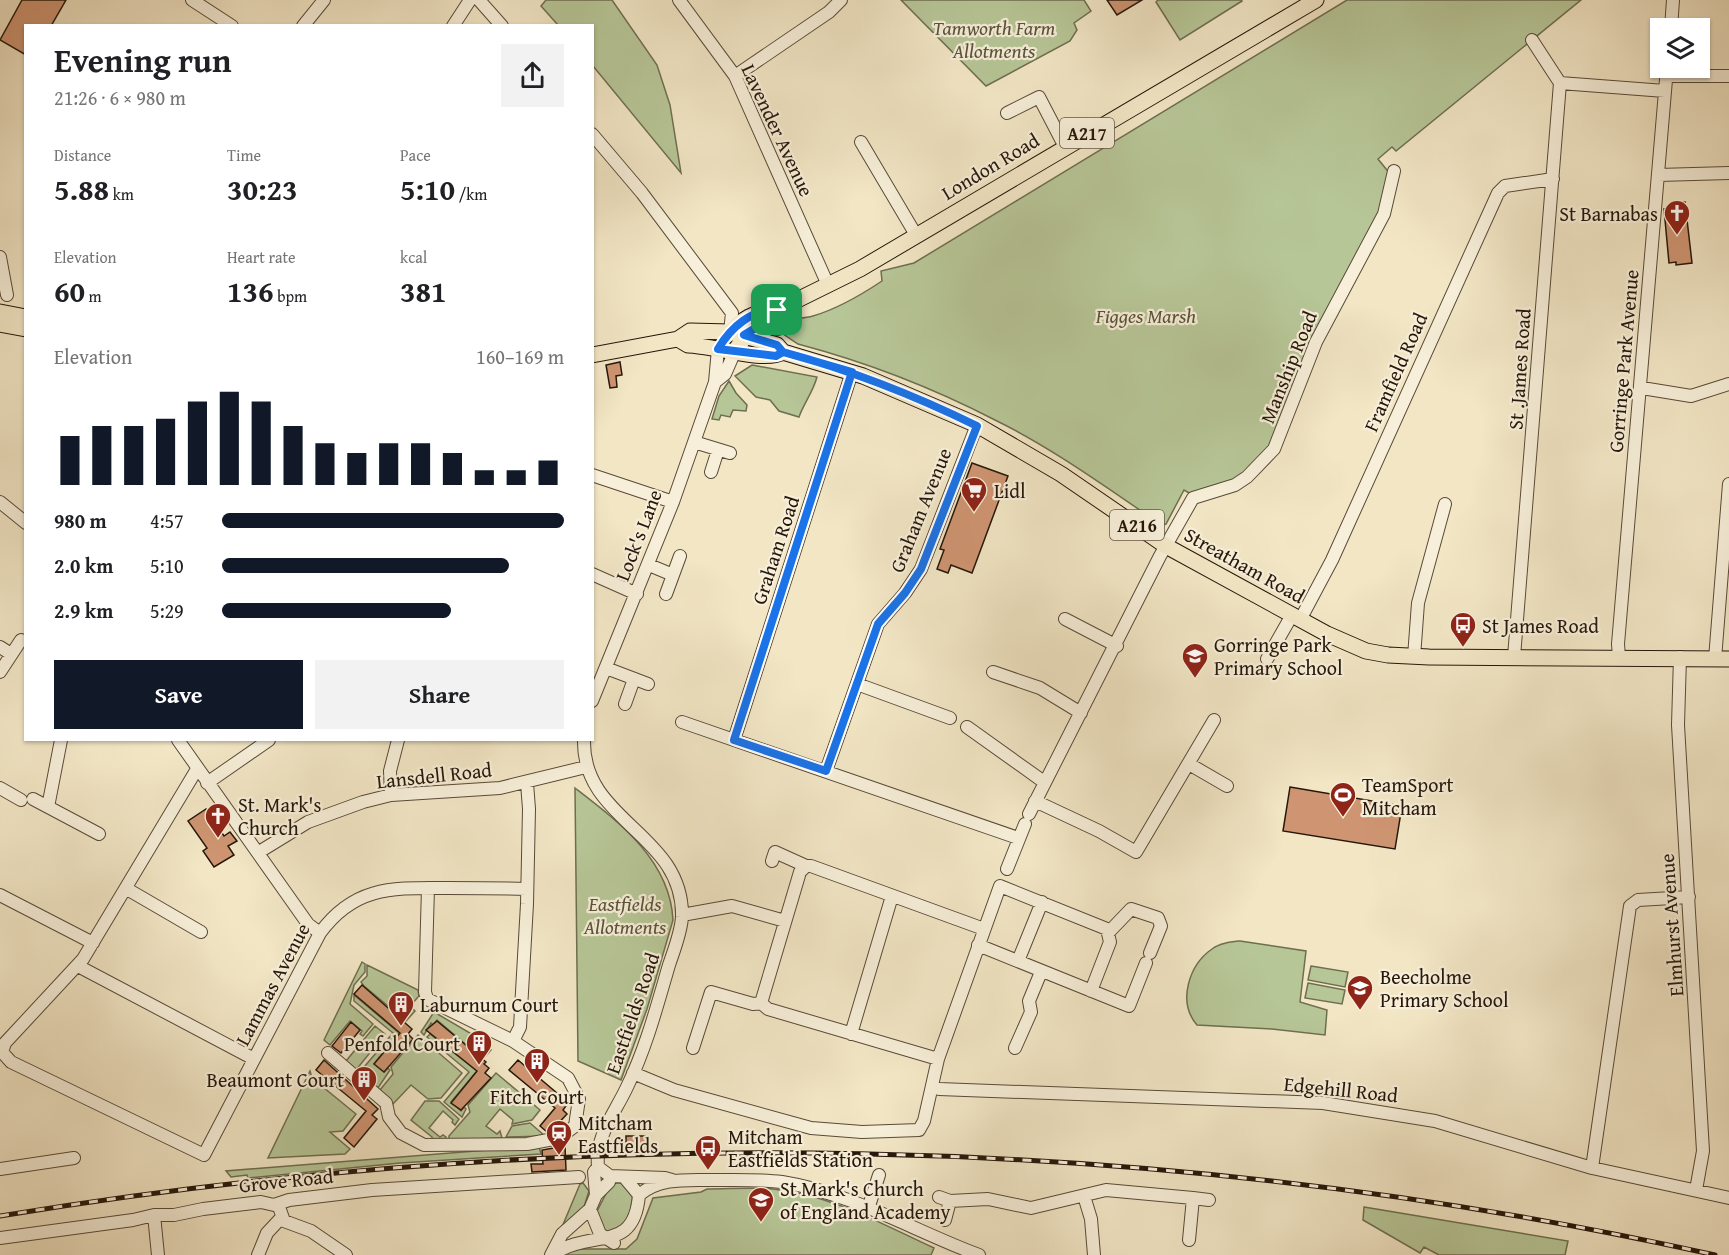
<!DOCTYPE html>
<meta charset="utf-8">
<style>
body{margin:0;font-family:"Gentium Book Plus",serif;background:#f2f2f2;color:#202124;height:100vh;display:flex;flex-direction:column;font-size:22px;white-space:nowrap}
*{box-sizing:border-box;margin:0}
p{font-size:20px;color:#757577}
.icon{flex:none;width:33px;height:33px;fill:none;stroke:currentColor;stroke-width:2;stroke-linecap:round;stroke-linejoin:round}
.map{position:relative;flex:1;overflow:hidden}
.side{position:absolute;left:24px;top:24px;width:570px;height:717px;display:flex;flex-direction:column;background:#fff;border-radius:0px;box-shadow:0 2px 4px #0004}
.side>*{flex:none}
.tools{position:absolute;left:1650px;top:18px;display:grid;gap:12px}
.tools a{display:grid;place-items:center;width:60px;height:60px;border-radius:0px;background:#fff;box-shadow:0 2px 4px #0004;font-size:30px}
.pin{position:absolute;display:grid;place-items:center;width:51px;height:51px;color:#fff;margin:-26px;border-radius:12px;box-shadow:0 3px 9px #0006}
.round{display:grid;place-items:center;flex:none;width:63px;height:63px;border-radius:0px;background:#f2f2f2}
.head{display:flex;align-items:center;justify-content:space-between;height:102px;padding:0 30px}
h1{font-size:33px;font-weight:600;line-height:45px}
.figures{display:grid;grid-template-columns:repeat(3,1fr);gap:9px;height:102px;padding:6px 30px}
.figures div{display:grid;align-content:center}
.figures b{font-size:30px;font-weight:600}
.figures small{font-size:16px;font-weight:400}
.figures p{font-size:16px}
.chart{height:168px;padding:12px 30px}
.chart p{display:flex;justify-content:space-between}
.chart svg{width:100%;height:108px;margin-top:6px;stroke:#111827;stroke-width:6}
.primary-button{display:flex;gap:12px;margin-top:auto;padding:12px 30px}
.primary-button a{flex:1;height:69px;border-radius:0px;background:#111827;color:#fff;font-size:24px;font-weight:600;line-height:69px;text-align:center}
.primary-button a+a{background:#f2f2f2;color:#202124}
ul{padding:0 30px;list-style:none;font-size:20px}
li{display:grid;grid-template-columns:96px 72px 1fr;align-items:center;height:45px}
li i{height:15px;border-radius:8px;background:#111827}
.map>svg:first-child{display:block}
</style>
<div class="map">
<svg width="1729" height="1255" viewBox="0 0 1729 1255">
<rect width="100%" height="100%" fill="#f2e6c5"/>
<filter id="stains"><feTurbulence type="fractalNoise" baseFrequency=".00333" numOctaves="4"/><feColorMatrix values="0 0 0 0 .2 0 0 0 0 .09 0 0 0 0 .02 0 0 0 .5 -.17"/></filter>
<radialGradient id="worn" r=".72"><stop offset=".6" stop-color="#630" stop-opacity="0"/><stop offset="1" stop-color="#630" stop-opacity=".3"/></radialGradient>
<path fill="#b7c697" stroke="#6e6e50" stroke-width="1.5" d="M 546,0 L 612,0 L 657,65 L 670,105 L 681,173 L 593,66 L 592,26 L 558,25 L 541,6 Z
M 901,0 L 1084,0 L 1091,11 L 1074,23 L 1077,30 L 1070,41 L 986,86 Z
M 1158,0 L 1241,0 L 1242,1 L 1180,40 L 1156,2 Z
M 1347,0 L 1581,0 L 1396,151 L 1392,147 L 1378,159 L 1391,175 L 1386,196 L 1278,434 C 1265,452 1250,475 1228,484 C 1216,489 1202,486 1191,494 L 1184,490 L 1166,524 L 1162,525 C 1108,489 1054,449 995,420 C 933,388 866,362 798,344 L 783,334 L 777,336 L 772,333 L 773,328 L 781,327 L 780,322 C 791,318 802,319 813,316 C 837,309 861,295 882,281 L 881,271 L 914,263 Z
M 752,365 L 817,377 C 813,392 804,403 799,417 L 779,411 L 770,400 L 756,397 L 735,376 Z
M 729,381 L 736,393 L 747,405 L 746,411 L 733,410 L 730,417 L 721,415 L 719,420 L 712,419 L 719,396 Z
M 575,788 C 619,822 670,860 673,920 L 647,1009 L 621,1080 L 578,1061 Z
M 1240,941 L 1306,951 L 1300,1002 L 1327,1010 L 1325,1035 L 1272,1029 L 1197,1025 C 1177,1002 1189,965 1212,949 C 1220,943 1231,942 1240,941 Z
M 362,962 L 365,964 L 365,972 L 354,985 L 350,1004 L 373,1024 L 363,1036 L 360,1034 L 362,1031 L 350,1021 L 330,1045 L 324,1040 Z
M 367,965 L 418,990 L 419,996 L 410,1006 L 415,1011 L 406,1021 L 364,986 L 361,982 L 367,976 Z
M 1311,966 L 1348,972 L 1345,987 L 1308,980 Z
M 1308,983 L 1345,990 L 1342,1004 L 1305,998 Z
M 354,995 L 399,1033 L 374,1064 L 384,1072 L 388,1068 L 390,1070 L 378,1088 L 359,1073 L 393,1033 L 354,1001 Z
M 434,1012 L 487,1043 L 485,1046 L 491,1050 L 483,1059 L 437,1020 L 433,1025 L 431,1023 L 424,1035 L 421,1032 Z
M 375,1026 L 385,1034 L 356,1070 L 346,1061 Z
M 430,1034 L 477,1071 L 451,1102 L 461,1111 L 464,1107 L 466,1109 L 462,1117 L 444,1102 L 469,1072 L 427,1037 Z
M 418,1035 L 462,1073 L 441,1098 L 428,1099 L 411,1085 L 393,1104 L 380,1090 L 393,1074 L 391,1067 Z
M 310,1071 L 312,1078 L 356,1114 L 343,1131 L 330,1132 L 350,1149 L 345,1154 L 268,1158 Z
M 496,1073 L 540,1110 L 532,1120 L 512,1124 L 513,1120 L 500,1109 L 486,1126 L 497,1134 L 500,1131 L 502,1138 L 449,1140 L 449,1136 L 470,1112 L 468,1105 Z
M 425,1101 L 439,1101 L 459,1119 L 455,1125 L 452,1122 L 453,1120 L 443,1111 L 429,1128 L 440,1137 L 443,1135 L 446,1137 L 445,1140 L 432,1141 L 432,1137 L 411,1120 Z
M 530,1123 L 545,1136 L 506,1137 L 512,1126 Z
M 539,1146 L 541,1154 L 400,1163 L 248,1178 L 247,1175 L 231,1177 L 226,1171 Z
M 583,1183 L 589,1191 L 584,1207 L 562,1227 L 580,1184 Z
M 616,1183 L 623,1183 L 633,1194 L 628,1227 L 611,1237 L 597,1222 L 595,1215 L 610,1186 Z
M 707,1189 C 729,1189 751,1187 773,1189 C 829,1194 884,1225 934,1248 L 931,1255 L 562,1255 L 573,1249 L 626,1249 L 637,1239 L 653,1198 L 701,1192 Z
M 1364,1207 L 1568,1241 L 1565,1255 L 1439,1255 L 1424,1247 L 1420,1253 L 1363,1220 Z"/>
<path fill="#cf9572" stroke="#25160a" stroke-width="1.5" d="M 22,0 L 66,0 L 51,26 L 26,26 L 26,55 L 0,40 Z
M 1107,0 L 1142,0 L 1117,15 Z
M 1685,202 L 1692,263 L 1676,265 L 1676,262 L 1669,263 L 1664,209 L 1673,208 L 1672,204 Z
M 620,362 L 622,375 L 616,376 L 617,387 L 610,388 L 606,365 Z
M 972,463 L 1008,476 L 972,573 L 951,565 L 948,573 L 937,569 L 944,550 L 940,549 Z
M 1290,787 L 1402,806 L 1395,849 L 1283,831 Z
M 206,809 L 224,836 L 230,832 L 237,841 L 228,846 L 234,855 L 214,867 L 203,851 L 207,848 L 188,821 Z
M 362,985 L 412,1029 L 408,1034 L 413,1039 L 384,1072 L 374,1064 L 400,1033 L 354,994 Z
M 437,1021 L 486,1062 L 484,1064 L 489,1068 L 485,1073 L 491,1078 L 461,1110 L 451,1103 L 477,1071 L 426,1030 Z
M 351,1022 L 360,1030 L 341,1053 L 332,1046 Z
M 324,1060 L 378,1109 L 372,1115 L 377,1119 L 354,1147 L 344,1138 L 366,1111 L 316,1070 Z
M 518,1060 L 564,1099 L 561,1102 L 566,1106 L 563,1110 L 567,1114 L 551,1131 L 547,1132 L 540,1126 L 555,1108 L 509,1070 Z
M 626,1136 L 649,1136 L 650,1151 L 626,1152 Z
M 565,1146 L 566,1170 L 532,1172 L 531,1164 L 543,1164 L 542,1150 Z"/>
<g fill="none" stroke-linecap="round" stroke-linejoin="round">
<g stroke="#584a39" stroke-width="14">
<path id="minor" d="M 192,0 L 232,26
M 479,0 L 502,26
M 679,0 L 735,76 L 828,285
M 303,26 L 324,0
M 453,26 L 470,0
M 1671,28 L 1673,0
M 735,76 L 829,12 L 841,0
M 1667,76 L 1729,76
M 1560,83 L 1665,91
M 1007,113 L 1039,97 L 1065,147
M 592,134 L 642,193 L 732,313 L 730,332
M 861,142 L 916,235
M 1658,175 L 1729,173
M 0,257 L 7,295
M 715,382 L 725,374 L 735,351
M 1642,388 L 1691,396 L 1729,384
M 694,442 L 730,453
M 711,472 L 718,450
M 592,475 L 673,502
M 0,502 L 26,523
M 649,565 L 673,575
M 592,574 L 637,594
M 666,594 L 680,556
M 1065,619 L 1117,646
M 1300,620 L 1332,560 L 1498,193 L 1505,186 L 1553,179
M 0,647 L 11,654
M 1414,657 L 1418,603 L 1445,504
M 1514,657 L 1560,83 L 1532,40
M 1619,657 L 1618,644 L 1667,68
M 1680,657 L 1678,725 L 1703,1151 L 1696,1190
M 1267,659 L 1292,615
M 1715,659 L 1729,484
M 606,668 L 648,684
M 0,672 L 21,640
M 993,672 L 1040,688 L 1081,713
M 857,684 L 950,718
M 592,701 L 673,502 L 715,382 L 718,349
M 625,704 L 634,679
M 682,722 L 1018,838
M 967,727 L 1044,782
M 178,740 L 308,924 L 320,933
M 584,740 C 582,822 684,833 682,917 C 681,933 674,950 669,965 C 657,1006 646,1048 627,1087 C 615,1113 595,1136 598,1167 L 610,1176 L 665,1178 L 672,1180
M 734,740 L 852,372
M 1189,764 L 1227,786
M 197,769 L 83,959 L 5,1043 L 2,1052 L 11,1062 L 204,1155 L 320,933 C 355,885 394,888 448,888 C 474,888 501,888 527,889
M 826,771 L 878,624 L 905,593 L 921,569 L 977,425
M 207,783 L 269,740
M 0,788 L 21,800
M 391,795 L 390,771 L 398,740
M 33,799 L 99,834
M 1035,801 L 1099,831 L 1136,852 L 1214,720
M 48,807 L 61,740
M 1029,814 L 1160,556 L 1193,498 L 1235,485 L 1247,477 L 1274,449 L 1316,342 L 1384,214 L 1394,171
M 259,852 L 308,822 L 363,802 L 391,795 L 500,788 L 586,767
M 772,861 L 775,852 L 806,866 L 811,866 L 984,929
M 1007,869 L 1025,824
M 127,889 L 201,932
M 0,895 L 93,943
M 682,915 L 732,906 L 785,921
M 1109,932 L 1131,909 L 1158,918 L 1161,926 L 1150,953
M 978,945 L 1129,1006 L 1146,963
M 1018,961 L 1042,902
M 78,966 L 254,1059
M 761,1003 L 800,872 L 806,866
M 851,1034 L 892,896
M 513,1041 L 520,1027 L 527,904 L 529,809 L 527,783
M 693,1048 L 711,992 L 753,1004 L 761,1003 L 768,1009 L 938,1059
M 1015,1048 L 1031,1012 L 1029,1001 L 1041,972
M 328,1053 L 386,1103 L 389,1117 L 401,1133 L 424,1145 L 527,1144 L 559,1138 L 575,1126 L 579,1099 L 568,1078 L 513,1041 L 427,999 L 425,992 L 428,888
M 633,1073 L 674,1090 L 811,1128 L 862,1132 L 919,1130 L 924,1121 L 938,1059 L 1000,886 L 1107,929 L 1110,942 L 1091,991
M 939,1089 L 1323,1103 L 1435,1121 L 1592,1168 L 1729,1198
M 1592,1168 L 1630,906 L 1638,900 L 1689,897
M 0,1169 L 74,1158
M 596,1195 L 594,1172 L 598,1167
M 639,1195 C 659,1178 684,1180 709,1180 C 733,1180 758,1179 782,1182 C 852,1193 914,1231 979,1255
M 1084,1196 L 1091,1219 L 1094,1255
M 939,1197 L 950,1201 L 988,1199 L 1031,1208 L 1106,1190 L 1193,1198 L 1189,1240
M 1193,1198 L 1209,1200
M 278,1204 L 284,1221 L 311,1231 L 346,1255
M 590,1209 L 600,1234 L 614,1243
M 868,1209 L 879,1175
M 154,1215 L 158,1255
M 945,1220 L 950,1201
M 0,1238 L 133,1220 L 154,1215 L 174,1215 L 203,1209 L 261,1202 L 274,1205 L 289,1200 L 372,1190 L 579,1177
M 258,1255 L 267,1233 L 281,1218
M 551,1255 L 562,1234 L 590,1209 L 596,1195 L 609,1182 L 610,1176
M 552,1255 C 593,1227 634,1255 639,1195 L 624,1177"/>
</g>
<g stroke="#25160a" stroke-width="17">
<path id="major" d="M 0,312 L 26,317
M 0,324 L 26,329
M 726,336 C 739,321 757,309 777,310
M 678,339 L 688,345 C 711,345 765,363 783,352
M 735,351 C 749,327 763,328 777,310 L 860,269 L 1316,0
M 592,355 L 678,339 L 690,331 L 730,332 L 777,345 L 783,352 L 863,376 L 977,425 L 1061,474 L 1166,546 L 1327,634 L 1366,651 L 1388,655 L 1429,657 L 1729,659"/>
</g>
<use href="#minor" stroke="#f7efd9" stroke-width="12"/>
<use href="#major" stroke="#f2e6c5" stroke-width="15"/>
<g stroke="#25160a" stroke-width="5">
<path id="rail" d="M 0,1216 C 569,1123 1152,1130 1715,1255"/>
</g>
<use href="#rail" stroke="#f7efd9" stroke-width="3" stroke-dasharray="9" stroke-linecap="butt"/>
</g>
<g fill="none" stroke-linecap="round" stroke-linejoin="round">
<g stroke="#fff" stroke-width="12">
<path id="route" d="M 777,310 L 770,319 L 744,335 L 777,345 L 783,352 L 852,372 L 734,740 L 826,771 L 878,624 L 905,593 L 921,569 L 977,426 C 914,395 850,370 783,352 L 776,356 L 718,349 C 731,327 752,309 777,310"/>
</g>
<use href="#route" stroke="#1a73e8" stroke-width="8"/>
</g>
<defs>
<g id="church-pin" transform="scale(1.35)"><path d="M0 17L-7.5 6A9.5 9.5 0 1 1 7.5 6Z" fill="#8f2418" stroke="#f7efd9"/><path d="M-1.2-6h2.4v3.5h3.3v2.4h-3.3V6h-2.4V-.1h-3.3v-2.4h3.3Z" fill="#fff"/></g>
<g id="supermarket-pin" transform="scale(1.35)"><path d="M0 17L-7.5 6A9.5 9.5 0 1 1 7.5 6Z" fill="#8f2418" stroke="#f7efd9"/><path d="M-6-5.5h2.5l.6 2H6L4.5 2H-2.5L-4.4-4H-6ZM-1.5 3.2a1.3 1.3 0 1 0 .1 0ZM3 3.2a1.3 1.3 0 1 0 .1 0Z" fill="#fff"/></g>
<g id="bus-pin" transform="scale(1.35)"><path d="M0 17L-7.5 6A9.5 9.5 0 1 1 7.5 6Z" fill="#8f2418" stroke="#f7efd9"/><path d="M-5-6H5V4H4V6H2V4H-2V6H-4V4H-5ZM-3.5-4V0h7V-4ZM-3.5 1.2v1.5H-2V1.2ZM2 1.2v1.5H3.5V1.2Z" fill="#fff"/></g>
<g id="school-pin" transform="scale(1.35)"><path d="M0 17L-7.5 6A9.5 9.5 0 1 1 7.5 6Z" fill="#8f2418" stroke="#f7efd9"/><path d="M0-5L7-2L0 1L-7-2ZM-4 1L0 2.5L4 1V4Q0 6-4 4Z" fill="#fff"/></g>
<g id="stadium-pin" transform="scale(1.35)"><path d="M0 17L-7.5 6A9.5 9.5 0 1 1 7.5 6Z" fill="#8f2418" stroke="#f7efd9"/><path d="M0-5a6.5 5 0 1 0 0 10a6.5 5 0 1 0 0-10ZM-3.5-1.8h7v3.6h-7Z" fill="#fff"/></g>
<g id="building-pin" transform="scale(1.35)"><path d="M0 17L-7.5 6A9.5 9.5 0 1 1 7.5 6Z" fill="#8f2418" stroke="#f7efd9"/><path d="M-4-6H4V6H1V3H-1V6H-4ZM-2.5-4.3h1.7v1.8h-1.7ZM.8-4.3h1.7v1.8H.8ZM-2.5-1h1.7V.8h-1.7ZM.8-1h1.7V.8H.8Z" fill="#fff"/></g>
<g id="station-pin" transform="scale(1.35)"><path d="M0 17L-7.5 6A9.5 9.5 0 1 1 7.5 6Z" fill="#8f2418" stroke="#f7efd9"/><path d="M-3-6H3Q5-6 5-4V2Q5 4 3 4L4.5 6H3L1.5 4h-3L-3 6H-4.5L-3 4Q-5 4-5 2V-4Q-5-6-3-6ZM-3.5-4v3h7v-3ZM-3.5 1v1.5H-2V1ZM2 1v1.5H3.5V1Z" fill="#fff"/></g>
</defs>
<g fill-rule="evenodd">
<use href="#church-pin" x="1677" y="213"/>
<use href="#supermarket-pin" x="974" y="490"/>
<use href="#bus-pin" x="1463" y="625"/>
<use href="#school-pin" x="1195" y="656"/>
<use href="#stadium-pin" x="1343" y="795"/>
<use href="#church-pin" x="218" y="816"/>
<use href="#school-pin" x="1360" y="988"/>
<use href="#building-pin" x="401" y="1004"/>
<use href="#building-pin" x="479" y="1043"/>
<use href="#building-pin" x="537" y="1061"/>
<use href="#building-pin" x="364" y="1079"/>
<use href="#station-pin" x="559" y="1133"/>
<use href="#bus-pin" x="708" y="1148"/>
<use href="#school-pin" x="761" y="1200"/>
</g>
<g text-anchor="middle" dominant-baseline="central" stroke-width="4.5" stroke-linejoin="round" paint-order="stroke">
<g fill="#f7efd9" stroke="#645748" stroke-width="1.5">
<rect x="1060" y="118" width="54" height="30" rx="4.5"/>
<rect x="1110" y="510" width="54" height="30" rx="4.5"/>
</g>
<g font-size="18" font-weight="bold" fill="#25160a">
<text x="1087" y="133">A217</text>
<text x="1137" y="525">A216</text>
</g>
<g font-size="20" font-style="italic" fill="#58543b" stroke="#f7efd9">
<text x="994" y="27">Tamworth Farm<tspan x="994" dy="23">Allotments</tspan></text>
<text x="1146" y="315">Figges Marsh</text>
<text x="625" y="903">Eastfields<tspan x="625" dy="23">Allotments</tspan></text>
</g>
<g font-size="20" fill="#25160a" stroke="#f7efd9">
<text transform="translate(778 130) rotate(65)">Lavender Avenue</text>
<text transform="translate(990 166) rotate(-31)">London Road</text>
<text transform="translate(1623 361) rotate(-85)">Gorringe Park Avenue</text>
<text transform="translate(1288 367) rotate(-68)">Manship Road</text>
<text transform="translate(1519 369) rotate(-86)">St .James Road</text>
<text transform="translate(1395 372) rotate(-66)">Framfield Road</text>
<text transform="translate(920 510) rotate(-68)">Graham Avenue</text>
<text transform="translate(638 535) rotate(-69)">Lock's Lane</text>
<text transform="translate(775 550) rotate(-72)">Graham Road</text>
<text transform="translate(1245 565) rotate(29)">Streatham Road</text>
<text transform="translate(434 775) rotate(-6)">Lansdell Road</text>
<text transform="translate(1671 925) rotate(-94)">Elmhurst Avenue</text>
<text transform="translate(272 984) rotate(-62)">Lammas Avenue</text>
<text transform="translate(632 1013) rotate(-71)">Eastfields Road</text>
<text transform="translate(1341 1089) rotate(6)">Edgehill Road</text>
<text transform="translate(286 1180) rotate(-6)">Grove Road</text>
</g>
<g font-size="20" fill="#25160a" stroke="#f7efd9" text-anchor="start">
<text x="1658" y="213" text-anchor="end">St Barnabas</text>
<text x="994" y="490">Lidl</text>
<text x="1482" y="625">St James Road</text>
<text x="1214" y="644">Gorringe Park<tspan x="1214" dy="23">Primary School</tspan></text>
<text x="1362" y="784">TeamSport<tspan x="1362" dy="23">Mitcham</tspan></text>
<text x="238" y="804">St. Mark's<tspan x="238" dy="23">Church</tspan></text>
<text x="1380" y="976">Beecholme<tspan x="1380" dy="23">Primary School</tspan></text>
<text x="420" y="1004">Laburnum Court</text>
<text x="460" y="1043" text-anchor="end">Penfold Court</text>
<text x="344" y="1079" text-anchor="end">Beaumont Court</text>
<text x="537" y="1096" text-anchor="middle">Fitch Court</text>
<text x="578" y="1122">Mitcham<tspan x="578" dy="23">Eastfields</tspan></text>
<text x="728" y="1136">Mitcham<tspan x="728" dy="23">Eastfields Station</tspan></text>
<text x="780" y="1188">St Mark's Church<tspan x="780" dy="23">of England Academy</tspan></text>
</g>
</g>
<rect width="100%" height="100%" filter="url(#stains)"/>
<rect width="100%" height="100%" fill="url(#worn)"/>
</svg>
<div class="tools">
<a><svg class="icon" aria-label="layers" viewBox="0 0 24 24"><path d="M12 4l9 5-9 5-9-5zM3 14l9 5 9-5"/></svg></a>
</div>
<div class="pin" style="left:777px;top:310px;background:#1e9e55"><svg class="icon" aria-label="arrive" viewBox="0 0 24 24"><path d="M6 21V4h12l-3 4 3 4H6"/></svg></div>
<section class="side">
<div class="head"><div><h1>Evening run</h1><p>21:26 · 6 × 980 m</p></div><a class="round"><svg class="icon" aria-label="share" viewBox="0 0 24 24"><path d="M12 15V3M7 8l5-5 5 5M5 13v7h14v-7"/></svg></a></div>
<div class="figures">
<div><p>Distance</p><b>5.88<small> km</small></b></div>
<div><p>Time</p><b>30:23</b></div>
<div><p>Pace</p><b>5:10<small> /km</small></b></div>
</div>
<div class="figures">
<div><p>Elevation</p><b>60<small> m</small></b></div>
<div><p>Heart rate</p><b>136<small> bpm</small></b></div>
<div><p>kcal</p><b>381</b></div>
</div>
<div class="chart"><p><span>Elevation</span>160–169 m</p>
<svg viewBox="0 0 160 44" preserveAspectRatio="none"><path d="M5 44V24M15 44V20M25 44V20M35 44V17M45 44V10M55 44V6M65 44V10M75 44V20M85 44V27M95 44V31M105 44V27M115 44V27M125 44V31M135 44V38M145 44V38M155 44V34"/></svg>
</div>
<ul>
<li><b>980 m</b>4:57<i style="width:100%"></i></li>
<li><b>2.0 km</b>5:10<i style="width:84%"></i></li>
<li><b>2.9 km</b>5:29<i style="width:67%"></i></li>
</ul>
<div class="primary-button"><a>Save</a><a>Share</a></div>
</section>
</div>
